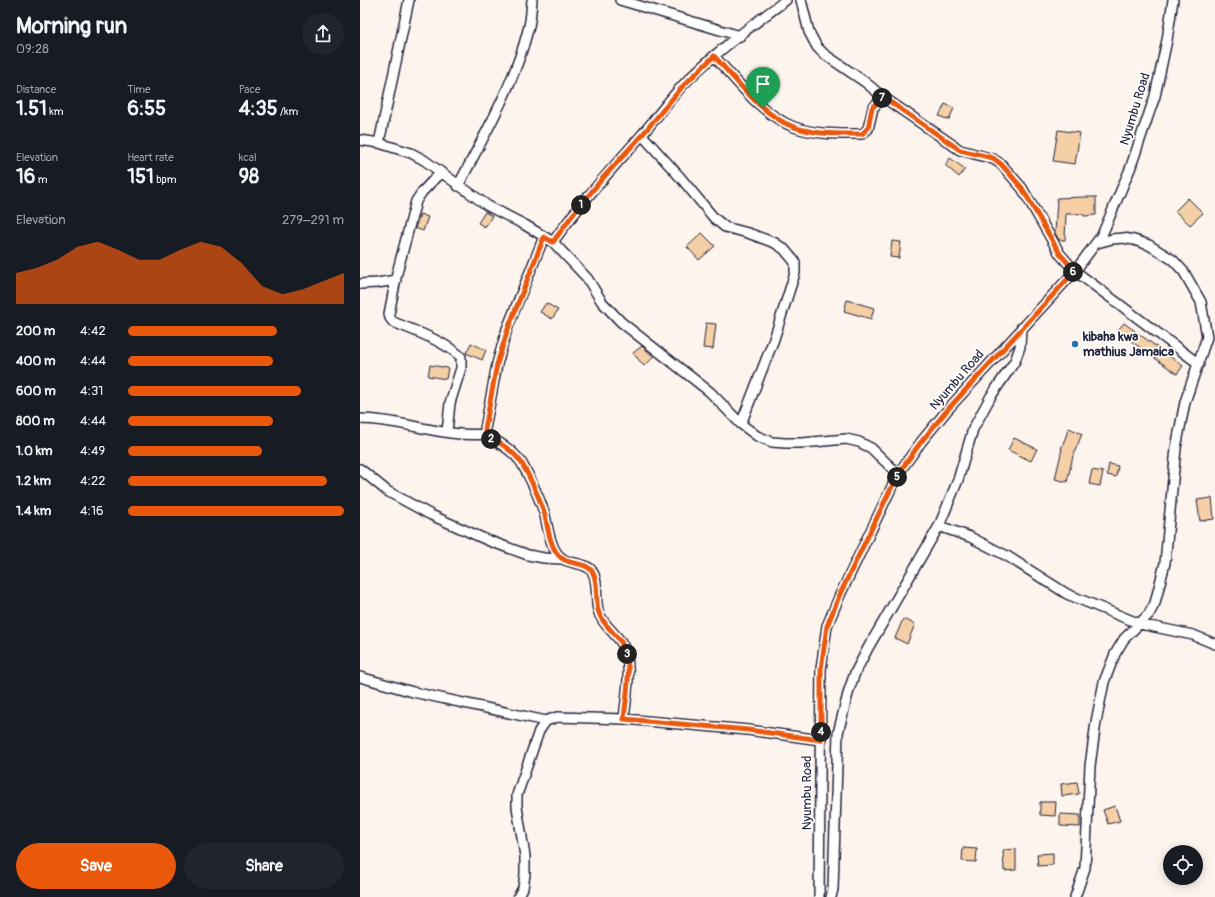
<!DOCTYPE html>
<meta charset="utf-8">
<style>
body{margin:0;font-family:Pangolin,sans-serif;background:#20242c;color:#f1f3f6;height:100vh;display:flex;flex-direction:column;font-size:15px;white-space:nowrap}
*{box-sizing:border-box;margin:0}
p{font-size:13px;color:#9ea1a6}
.icon{flex:none;width:22px;height:22px;fill:none;stroke:currentColor;stroke-width:2;stroke-linecap:round;stroke-linejoin:round}
.map{position:relative;flex:1;overflow:hidden}
.details{display:flex;flex-direction:column;background:#171b24;width:360px}
.details>*{flex:none}
.tools{position:absolute;left:803px;top:845px;display:grid;gap:8px}
.tools a{display:grid;place-items:center;width:40px;height:40px;border-radius:50%;background:#171b24;box-shadow:0 2px 10px #0003;font-size:20px}
.pin{position:absolute;display:grid;place-items:center;width:34px;height:34px;color:#fff;margin:-41px -17px;border-radius:50% 50% 50% 0;rotate:-45deg;box-shadow:0 0 4px #0007}
.pin .icon{rotate:45deg}
.km{position:absolute;width:20px;height:20px;margin:-10px;border-radius:50%;background:#222;color:#fff;font-size:11px;line-height:20px;text-align:center}
.round{display:grid;place-items:center;flex:none;width:42px;height:42px;border-radius:21px;background:#20242c}
.summary{display:flex;align-items:center;justify-content:space-between;height:68px;padding:0 16px}
h1{font-size:22px;font-weight:700;line-height:30px}
.stats{display:grid;grid-template-columns:repeat(3,1fr);gap:6px;height:68px;padding:4px 16px}
.stats div{display:grid;align-content:center}
.stats b{font-size:20px;font-weight:700}
.stats small{font-size:11px;font-weight:400}
.stats p{font-size:11px}
.chart{height:112px;padding:8px 16px}
.chart p{display:flex;justify-content:space-between}
.chart svg{width:100%;height:72px;margin-top:4px;fill:#ea580c;opacity:.7}
.primary-button{display:flex;gap:8px;margin-top:auto;padding:8px 16px}
.primary-button a{flex:1;height:46px;border-radius:24px;background:#ea580c;color:#fff;font-size:16px;font-weight:700;line-height:46px;text-align:center}
.primary-button a+a{background:#20242c;color:#f1f3f6}
ul{padding:0 16px;list-style:none;font-size:13px}
li{display:grid;grid-template-columns:64px 48px 1fr;align-items:center;height:30px}
li i{height:10px;border-radius:5px;background:#ea580c}
main{display:flex;flex:1;min-height:0}
.map>svg:first-child{display:block}
</style>
<main>
<section class="details">
<div class="summary"><div><h1>Morning run</h1><p>09:28</p></div><a class="round"><svg class="icon" aria-label="share" viewBox="0 0 24 24"><path d="M12 15V3M7 8l5-5 5 5M5 13v7h14v-7"/></svg></a></div>
<div class="stats">
<div><p>Distance</p><b>1.51<small> km</small></b></div>
<div><p>Time</p><b>6:55</b></div>
<div><p>Pace</p><b>4:35<small> /km</small></b></div>
</div>
<div class="stats">
<div><p>Elevation</p><b>16<small> m</small></b></div>
<div><p>Heart rate</p><b>151<small> bpm</small></b></div>
<div><p>kcal</p><b>98</b></div>
</div>
<div class="chart"><p><span>Elevation</span>279–291 m</p>
<svg viewBox="0 0 160 44" preserveAspectRatio="none"><path d="M0 44V25L10 22L20 17L30 9L40 6L50 11L60 17L70 17L80 11L90 6L100 9L110 19L120 33L130 38L140 35L150 30L160 25V44z"/></svg>
</div>
<ul>
<li><b>200 m</b>4:42<i style="width:69%"></i></li>
<li><b>400 m</b>4:44<i style="width:67%"></i></li>
<li><b>600 m</b>4:31<i style="width:80%"></i></li>
<li><b>800 m</b>4:44<i style="width:67%"></i></li>
<li><b>1.0 km</b>4:49<i style="width:62%"></i></li>
<li><b>1.2 km</b>4:22<i style="width:92%"></i></li>
<li><b>1.4 km</b>4:16<i style="width:100%"></i></li>
</ul>
<div class="primary-button"><a>Save</a><a>Share</a></div>
</section>
<div class="map">
<svg width="855" height="897" viewBox="0 0 855 897">
<rect width="100%" height="100%" fill="#fdf5ed"/>
<filter id="ink" filterUnits="userSpaceOnUse"><feTurbulence type="fractalNoise" baseFrequency=".025" numOctaves="2"/><feDisplacementMap in="SourceGraphic" scale="8" xChannelSelector="R" yChannelSelector="G"/><feConvolveMatrix kernelMatrix="1 2 1 2 8 2 1 2 1" color-interpolation-filters="sRGB"/></filter>
<g filter="url(#ink)">
<path fill="#f5cfa5" stroke="#22223b" d="M 585,104 L 594,108 L 589,120 L 579,116 Z
M 698,130 L 720,133 L 715,164 L 693,161 Z
M 590,158 L 605,169 L 599,177 L 585,165 Z
M 723,197 L 736,197 L 736,215 L 724,216 L 723,214 L 706,214 L 705,240 L 699,240 L 695,233 L 697,198 Z
M 828,198 L 843,213 L 830,225 L 815,211 Z
M 125,212 L 132,216 L 125,227 L 118,223 Z
M 60,214 L 68,217 L 63,231 L 55,228 Z
M 342,233 L 355,246 L 339,260 L 327,247 Z
M 532,241 L 541,242 L 539,258 L 530,257 Z
M 487,300 L 514,308 L 511,319 L 484,311 Z
M 186,303 L 198,310 L 192,319 L 180,312 Z
M 346,323 L 356,324 L 353,349 L 343,348 Z
M 764,323 L 823,366 L 817,374 L 757,331 Z
M 111,343 L 126,350 L 122,360 L 106,353 Z
M 282,346 L 294,357 L 284,366 L 273,353 Z
M 70,365 L 88,368 L 86,379 L 68,376 Z
M 709,428 L 722,434 L 713,456 L 707,482 L 695,479 L 702,449 L 701,449 Z
M 654,438 L 677,449 L 671,461 L 648,450 Z
M 749,464 L 758,466 L 756,477 L 747,475 Z
M 732,470 L 743,472 L 740,486 L 729,484 Z
M 852,498 L 854,519 L 840,521 L 837,500 Z
M 543,619 L 555,624 L 547,644 L 535,638 Z
M 717,782 L 719,794 L 702,796 L 701,784 Z
M 680,802 L 696,802 L 695,816 L 680,815 Z
M 755,806 L 760,821 L 748,824 L 743,810 Z
M 700,814 L 720,815 L 720,827 L 700,826 Z
M 603,848 L 617,849 L 616,862 L 602,861 Z
M 656,849 L 656,870 L 644,871 L 643,850 Z
M 693,853 L 693,865 L 678,866 L 677,854 Z"/>
<g fill="none" stroke-linecap="round" stroke-linejoin="round">
<g stroke="#22223b" stroke-width="12">
<path id="minor" d="M 260,0 L 380,36
M 441,0 L 449,32 L 457,47 L 464,54 L 505,82 L 523,97 L 600,150 L 633,159 L 641,164 L 662,188 L 700,254 L 715,271 L 839,364
M 354,56 C 377,81 402,115 434,127 C 456,135 480,134 502,134 L 508,129 L 513,108 L 523,97
M 282,135 L 320,177 L 354,218 L 365,227 L 388,233 L 415,243 L 424,249 L 435,262 L 435,273 L 414,339 L 381,424
M 0,140 L 19,143 L 51,153 L 64,160 L 128,206 L 165,225 L 193,242 L 227,278 L 242,302 L 261,322 L 350,392 L 381,424 L 397,436 L 412,442 L 425,443 L 442,443 L 486,439 L 499,442 L 511,448 L 538,474
M 19,143 L 49,0
M 80,173 L 62,192 L 56,201 L 37,273 L 29,314 L 30,318 L 33,322 C 53,330 86,342 101,357 L 101,368 L 90,403 L 87,432
M 98,186 C 124,136 154,85 168,30 C 171,21 171,10 172,0
M 184,237 L 147,329 L 137,364 L 125,429 L 125,434 C 129,438 133,439 138,442 C 146,447 155,454 161,462 C 170,477 178,495 184,512 C 188,525 188,540 196,552 C 205,567 224,560 232,571 C 239,582 235,599 238,610 C 241,623 254,632 261,642 C 274,661 266,696 264,719
M 193,242 C 219,205 250,171 280,137 C 295,120 308,101 323,85 C 353,54 391,26 426,0
M 0,284 L 17,283 L 36,280
M 0,419 C 42,419 83,438 125,434
M 0,469 L 27,491 L 71,515 L 127,540 L 168,555 L 184,558 L 202,559
M 579,526 L 610,537 L 647,556 L 707,594 L 780,624 L 833,635 L 855,644
M 0,677 L 53,692 L 186,721
M 158,897 L 163,888 L 165,874 L 165,856 L 157,807 L 157,795 L 179,731 L 186,721 L 197,717 L 264,719 L 388,730 L 461,740
M 459,897 L 461,669 L 467,626 L 480,595 L 538,474 L 561,442 L 589,408 L 715,271 L 742,235 L 770,169 L 795,96 L 807,40 L 813,0
M 471,897 L 473,889 L 478,733 L 489,690 L 495,673 L 508,648 L 579,526 L 598,480 L 613,429 L 631,396 L 655,361 L 660,347 L 661,328
M 715,897 L 725,868 L 730,766 L 736,722 L 744,682 L 755,654 L 764,639 L 789,614 L 795,603 L 805,563 L 816,448 L 825,402 L 847,337 L 841,302 L 824,272 L 813,260 L 789,245 L 774,240 L 763,238 L 752,239 L 737,243"/>
</g>
<use href="#minor" stroke="#fff" stroke-width="9"/>
</g>
</g>
<g fill="none" stroke-linecap="round" stroke-linejoin="round" filter="url(#ink)">
<g stroke="#fff" stroke-width="8">
<path id="route" d="M 354,56 C 377,81 403,116 434,127 C 456,135 480,134 502,134 L 508,128 L 512,108 L 523,97 L 600,150 L 633,158 L 641,164 L 662,188 L 700,254 L 715,271 L 589,408 L 561,442 L 538,474 L 480,594 L 467,626 L 461,669 L 461,740 L 388,730 L 264,719 C 266,696 274,661 261,642 C 254,632 241,623 238,610 C 235,599 239,582 232,571 C 224,560 205,567 196,552 C 188,540 188,525 184,512 C 178,495 170,477 161,462 C 155,454 146,447 138,442 C 134,439 129,438 125,434 L 125,429 L 137,364 L 148,329 L 184,237 L 193,242 L 211,217 L 242,179 L 282,135 L 323,86 Z"/>
</g>
<use href="#route" stroke="#ea580c" stroke-width="5"/>
</g>
<circle fill="#1f6fb2" stroke="#fff" stroke-width="1.5" cx="715" cy="344" r="4"/>
<g text-anchor="middle" dominant-baseline="central" stroke-width="3.5" stroke-linejoin="round" paint-order="stroke">
<g font-size="13" fill="#22223b" stroke="#fff">
<text transform="translate(775 109) rotate(-73)">Nyumbu Road</text>
<text transform="translate(597 380) rotate(-49)">Nyumbu Road</text>
<text transform="translate(447 793) rotate(-90)">Nyumbu Road</text>
</g>
<g font-size="13" font-weight="bold" fill="#22223b" stroke="#fff" text-anchor="start">
<text x="723" y="337">kibaha kwa<tspan x="723" dy="15">mathius Jamaica</tspan></text>
</g>
</g>
</svg>
<div class="tools">
<a><svg class="icon" aria-label="locate" viewBox="0 0 24 24"><circle cx="12" cy="12" r="6"/><path d="M12 2v4M12 18v4M2 12h4M18 12h4"/></svg></a>
</div>
<div class="pin" style="left:403px;top:108px;background:#1e9e55"><svg class="icon" aria-label="arrive" viewBox="0 0 24 24"><path d="M6 21V4h12l-3 4 3 4H6"/></svg></div>
<b class="km" style="left:221px;top:205px">1</b>
<b class="km" style="left:131px;top:439px">2</b>
<b class="km" style="left:267px;top:654px">3</b>
<b class="km" style="left:461px;top:732px">4</b>
<b class="km" style="left:537px;top:477px">5</b>
<b class="km" style="left:713px;top:272px">6</b>
<b class="km" style="left:522px;top:98px">7</b>
</div>
</main>
